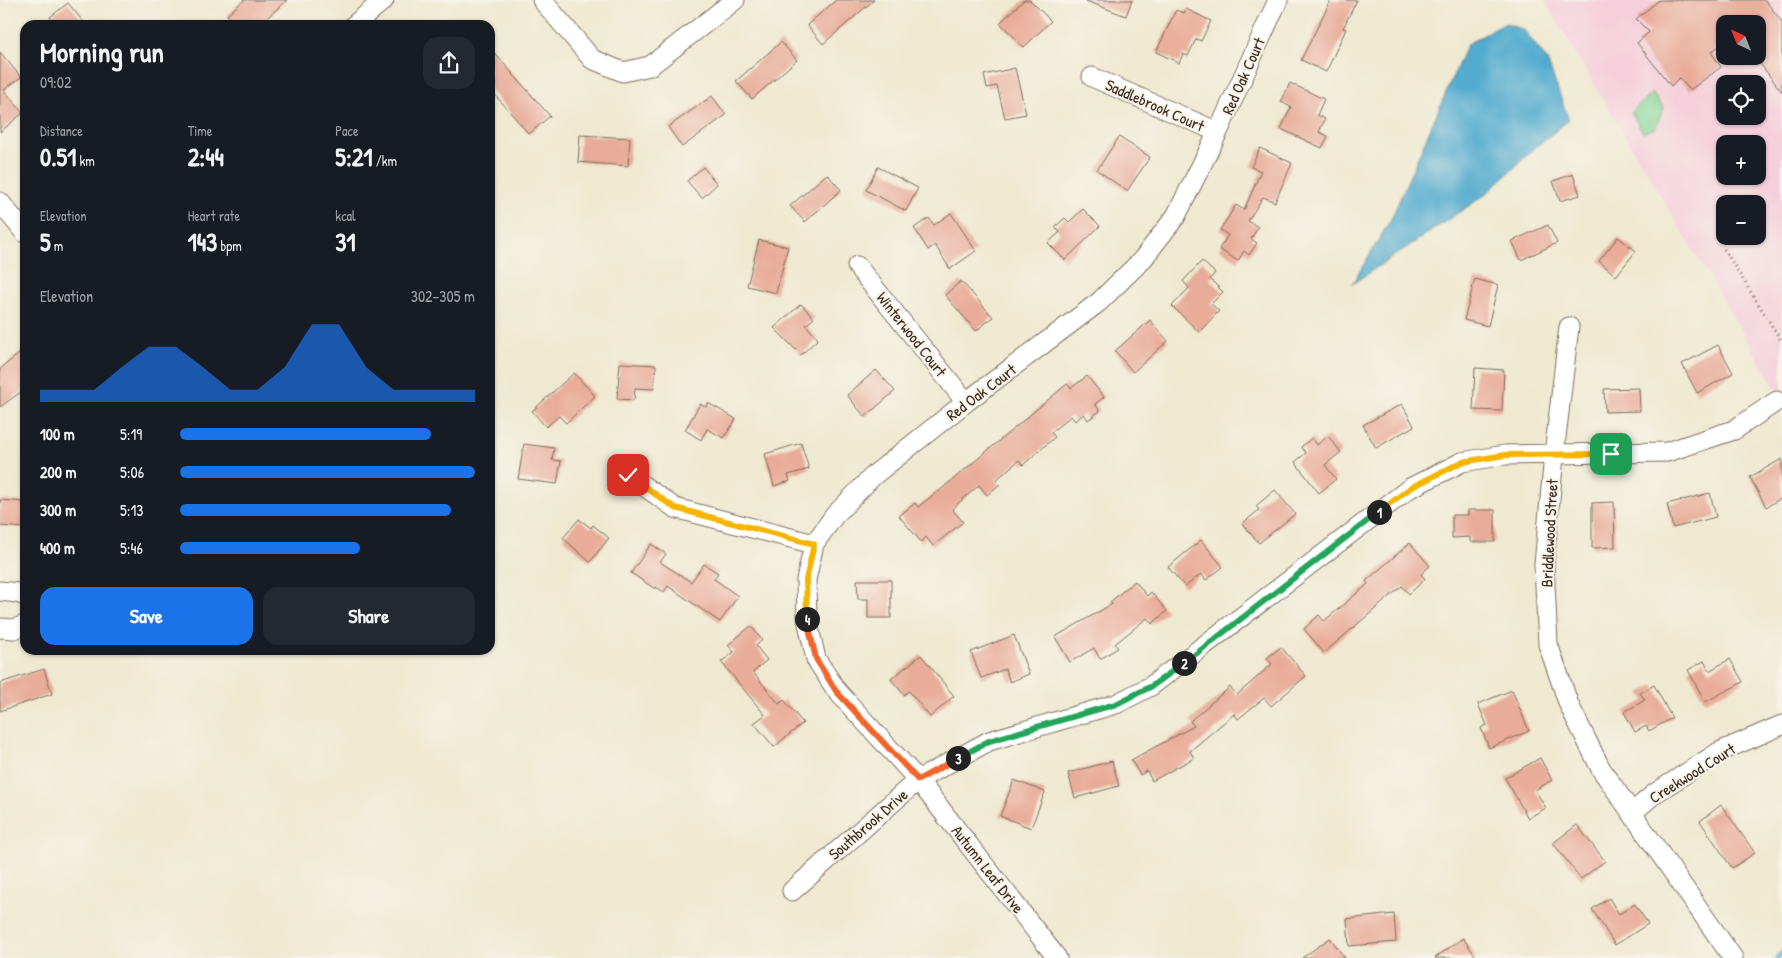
<!DOCTYPE html>
<meta charset="utf-8">
<style>
body{margin:0;font-family:"Patrick Hand",sans-serif;background:#242831;color:#f1f3f6;height:100vh;display:flex;flex-direction:column;font-size:19px;white-space:nowrap}
*{box-sizing:border-box;margin:0}
p{font-size:16px;color:#9ea1a6}
.icon{flex:none;width:28px;height:28px;fill:none;stroke:currentColor;stroke-width:2;stroke-linecap:round;stroke-linejoin:round}
.map{position:relative;flex:1;overflow:hidden}
.panel{position:absolute;left:20px;top:20px;width:475px;height:635px;display:flex;flex-direction:column;background:#171b24;border-radius:15px;box-shadow:0 1px 4px #0004}
.panel>*{flex:none}
.needle{width:32px;rotate:317deg}
.tools{position:absolute;left:1716px;top:15px;display:grid;gap:10px}
.tools a{display:grid;place-items:center;width:50px;height:50px;border-radius:10px;background:#171b24;box-shadow:0 1px 4px #0004;font-size:25px}
.pin{position:absolute;display:grid;place-items:center;width:42px;height:42px;color:#fff;margin:-21px;border-radius:10px;box-shadow:0 2px 8px #0006}
.km{position:absolute;width:25px;height:25px;margin:-12px;border-radius:50%;background:#222;color:#fff;font-size:14px;line-height:25px;text-align:center}
.round{display:grid;place-items:center;flex:none;width:52px;height:52px;border-radius:15px;background:#242831}
.head{display:flex;align-items:center;justify-content:space-between;height:85px;padding:0 20px}
h1{font-size:28px;font-weight:700;line-height:38px}
.stats{display:grid;grid-template-columns:repeat(3,1fr);gap:8px;height:85px;padding:5px 20px}
.stats div{display:grid;align-content:center}
.stats b{font-size:25px;font-weight:700}
.stats small{font-size:14px;font-weight:400}
.stats p{font-size:14px}
.chart{height:140px;padding:10px 20px}
.chart p{display:flex;justify-content:space-between}
.chart svg{width:100%;height:90px;margin-top:5px;fill:#1a73e8;opacity:.7}
.primary-button{display:flex;gap:10px;margin-top:auto;padding:10px 20px}
.primary-button a{flex:1;height:58px;border-radius:15px;background:#1a73e8;color:#fff;font-size:20px;font-weight:700;line-height:58px;text-align:center}
.primary-button a+a{background:#242831;color:#f1f3f6}
ul{padding:0 20px;list-style:none;font-size:16px}
li{display:grid;grid-template-columns:80px 60px 1fr;align-items:center;height:38px}
li i{height:12px;border-radius:6px;background:#1a73e8}
.map>svg:first-child{display:block}
</style>
<div class="map">
<svg width="1782" height="958" viewBox="0 0 1782 958">
<rect width="100%" height="100%" fill="#f7f3e8"/>
<filter id="ink" filterUnits="userSpaceOnUse"><feTurbulence type="fractalNoise" baseFrequency=".02" numOctaves="2"/><feDisplacementMap in="SourceGraphic" scale="10" xChannelSelector="R" yChannelSelector="G"/><feConvolveMatrix kernelMatrix="1 2 1 2 8 2 1 2 1" color-interpolation-filters="sRGB"/></filter>
<filter id="wash" filterUnits="userSpaceOnUse"><feTurbulence type="fractalNoise" baseFrequency=".0096" numOctaves="4" result="noise"/><feDisplacementMap in="SourceGraphic" scale="20" xChannelSelector="R" yChannelSelector="G"/><feGaussianBlur stdDeviation="1.12" result="paint"/><feColorMatrix in="noise" values="0 0 0 0 0 0 0 0 0 0 0 0 0 0 0 0 0 1.4 0 .05"/><feComposite in="paint" operator="in"/></filter>
<g filter="url(#wash)">
<rect width="100%" height="100%" fill="#efe9d0"/>
<path fill="#f5cfdb" fill-rule="evenodd" d="M 1544,0 L 1782,0 L 1782,399 ZM 1725,24 L 1758,24 L 1758,56 L 1725,56 ZM 1725,84 L 1758,84 L 1758,116 L 1725,116 ZM 1725,144 L 1758,144 L 1758,176 L 1725,176 ZM 1725,204 L 1758,204 L 1758,236 L 1725,236 Z"/>
<path fill="#83d597" stroke="#5f805a" d="M 1652,93 L 1664,108 L 1655,128 L 1643,133 L 1631,112 Z"/>
<path fill="#52accf" stroke="#466b76" d="M 1506,23 L 1524,30 L 1547,60 L 1569,120 L 1536,147 L 1485,195 L 1352,284 L 1391,219 L 1467,44 Z"/>
<g fill="none" stroke-linecap="round" stroke-linejoin="round">
<path stroke="#52accf" stroke-width="5" d="M 1777,958 L 1782,953"/>
</g>
<g id="blocks">
<path fill="#e9ac9a" d="M 244,0 L 287,0 L 259,25 L 236,25 L 227,15 Z
M 836,0 L 874,0 L 823,44 L 807,25 Z
M 1024,0 L 1030,0 L 1051,21 L 1024,47 L 1000,23 Z
M 1087,0 L 1132,0 L 1126,16 L 1086,1 Z
M 1331,0 L 1357,0 L 1343,28 L 1346,29 L 1326,72 L 1301,60 Z
M 1659,0 L 1765,0 L 1782,22 L 1782,92 L 1758,61 L 1758,24 L 1725,24 L 1725,41 L 1711,52 L 1721,67 L 1690,90 L 1679,78 L 1671,86 L 1637,43 L 1649,32 L 1636,19 Z
M 68,3 L 86,25 L 56,25 L 50,17 Z
M 1186,9 L 1211,21 L 1201,41 L 1196,39 L 1188,56 L 1183,54 L 1179,63 L 1156,52 L 1176,10 L 1184,13 Z
M 781,42 L 797,60 L 752,99 L 736,81 Z
M 490,48 L 550,116 L 529,134 L 490,89 Z
M 0,52 L 21,77 L 4,90 L 23,113 L 0,132 Z
M 1015,68 L 1026,114 L 1005,118 L 997,86 L 987,88 L 984,75 Z
M 1290,83 L 1324,99 L 1317,115 L 1325,119 L 1319,132 L 1328,136 L 1322,148 L 1281,129 L 1291,107 L 1281,102 Z
M 712,96 L 726,115 L 682,147 L 668,127 Z
M 580,135 L 630,138 L 628,166 L 578,162 Z
M 1119,137 L 1150,157 L 1127,191 L 1097,170 Z
M 1260,148 L 1292,163 L 1275,202 L 1263,197 L 1248,221 L 1258,227 L 1251,239 L 1257,243 L 1249,255 L 1244,251 L 1238,261 L 1219,249 L 1228,235 L 1220,230 L 1236,205 L 1244,210 L 1261,171 L 1251,167 Z
M 703,167 L 717,184 L 702,198 L 687,181 Z
M 878,167 L 918,188 L 906,211 L 866,190 Z
M 827,174 L 841,190 L 805,222 L 790,206 Z
M 1573,174 L 1580,195 L 1560,201 L 1553,181 Z
M 1083,209 L 1100,226 L 1065,260 L 1048,243 L 1060,232 L 1055,227 L 1065,218 L 1069,222 Z
M 951,213 L 976,251 L 950,269 L 935,245 L 928,250 L 914,228 L 929,218 L 934,225 Z
M 1548,225 L 1557,243 L 1521,260 L 1512,241 Z
M 1618,237 L 1636,251 L 1616,276 L 1599,261 Z
M 759,240 L 788,247 L 776,293 L 747,286 Z
M 1202,261 L 1215,273 L 1210,279 L 1223,292 L 1211,304 L 1219,311 L 1199,332 L 1172,306 L 1189,288 L 1183,281 Z
M 1475,279 L 1498,285 L 1488,326 L 1464,320 Z
M 961,281 L 993,317 L 976,331 L 945,295 Z
M 801,304 L 814,318 L 806,325 L 818,339 L 801,355 L 774,328 Z
M 1150,320 L 1168,341 L 1133,372 L 1115,351 Z
M 1718,345 L 1733,373 L 1697,393 L 1682,364 Z
M 25,349 L 25,389 L 0,407 L 0,369 Z
M 620,363 L 656,365 L 654,389 L 635,388 L 634,400 L 617,399 Z
M 1475,368 L 1504,370 L 1502,411 L 1473,410 Z
M 876,370 L 895,391 L 865,417 L 847,395 Z
M 574,373 L 595,396 L 566,423 L 559,416 L 546,427 L 532,411 Z
M 1087,376 L 1104,397 L 1095,404 L 1100,411 L 1088,420 L 1084,414 L 1075,421 L 1071,416 L 1051,432 L 1055,437 L 1023,465 L 1019,460 L 996,480 L 1000,484 L 987,495 L 979,485 L 952,509 L 963,522 L 933,546 L 926,537 L 921,542 L 899,516 L 915,503 L 918,507 L 938,491 L 938,492 L 1067,384 L 1071,388 Z
M 1639,388 L 1640,411 L 1605,412 L 1604,389 Z
M 708,403 L 736,419 L 724,438 L 707,429 L 701,440 L 685,430 L 700,404 L 706,407 Z
M 1402,404 L 1414,426 L 1376,448 L 1363,425 Z
M 1328,436 L 1341,452 L 1325,465 L 1336,479 L 1319,493 L 1295,462 L 1306,453 L 1301,447 L 1312,438 L 1317,445 Z
M 801,443 L 809,469 L 788,475 L 790,481 L 774,486 L 765,454 Z
M 524,444 L 554,448 L 552,460 L 561,461 L 557,484 L 518,479 Z
M 1782,459 L 1782,498 L 1766,507 L 1750,477 Z
M 1275,490 L 1295,514 L 1259,543 L 1242,524 L 1259,510 L 1256,506 Z
M 1710,493 L 1716,517 L 1673,528 L 1667,504 Z
M 0,500 L 25,502 L 25,528 L 0,526 Z
M 1614,502 L 1615,547 L 1592,548 L 1592,503 Z
M 1468,510 L 1495,510 L 1495,542 L 1470,542 L 1470,537 L 1452,538 L 1452,515 L 1468,515 Z
M 579,519 L 591,528 L 593,525 L 609,538 L 590,562 L 563,538 Z
M 1201,540 L 1223,567 L 1206,580 L 1201,574 L 1185,587 L 1168,567 Z
M 1410,543 L 1430,566 L 1421,574 L 1425,579 L 1409,594 L 1402,586 L 1324,653 L 1304,629 L 1319,615 L 1324,621 L 1368,584 L 1366,581 Z
M 651,544 L 666,554 L 660,562 L 691,582 L 704,564 L 718,573 L 714,579 L 738,596 L 720,622 L 668,586 L 664,592 L 656,587 L 655,589 L 631,573 Z
M 857,580 L 891,580 L 891,618 L 868,618 L 868,599 L 858,599 Z
M 1135,581 L 1147,596 L 1151,592 L 1167,611 L 1152,624 L 1147,618 L 1115,644 L 1118,648 L 1100,659 L 1094,648 L 1070,662 L 1055,637 L 1112,604 L 1110,602 Z
M 751,626 L 762,640 L 756,646 L 767,660 L 753,672 L 779,704 L 784,700 L 803,723 L 774,747 L 754,723 L 765,715 L 721,662 L 734,652 L 728,645 Z
M 1014,635 L 1029,674 L 1010,682 L 1005,669 L 981,678 L 971,652 Z
M 1281,647 L 1306,676 L 1271,706 L 1264,698 L 1238,719 L 1234,714 L 1190,751 L 1194,758 L 1152,781 L 1147,771 L 1140,775 L 1131,760 L 1194,726 L 1190,721 L 1230,687 L 1237,695 L 1272,664 L 1267,658 Z
M 921,655 L 954,696 L 930,717 L 909,691 L 904,695 L 891,679 Z
M 1730,659 L 1743,682 L 1705,702 L 1688,670 L 1704,661 L 1709,671 Z
M 44,669 L 52,694 L 0,711 L 0,683 Z
M 1654,685 L 1672,718 L 1649,731 L 1646,726 L 1635,732 L 1624,712 L 1645,700 L 1640,693 Z
M 1512,690 L 1529,731 L 1489,748 L 1481,728 L 1487,725 L 1478,704 Z
M 1540,758 L 1552,780 L 1535,790 L 1546,808 L 1528,818 L 1505,778 Z
M 1112,761 L 1119,786 L 1075,798 L 1068,773 Z
M 1014,780 L 1045,792 L 1031,828 L 1000,816 Z
M 1721,805 L 1755,853 L 1732,868 L 1700,821 Z
M 1577,825 L 1605,861 L 1581,879 L 1553,843 Z
M 1609,898 L 1619,914 L 1635,904 L 1648,924 L 1615,945 L 1592,909 Z
M 1394,914 L 1396,942 L 1349,946 L 1347,919 Z
M 1330,938 L 1345,958 L 1302,958 Z
M 1463,938 L 1477,958 L 1435,958 Z"/>
</g>
</g>
<g filter="url(#ink)">
<use href="#blocks" fill-opacity="0" stroke="#7a6d5c" stroke-width="1"/>
<g fill="none" stroke-linecap="round" stroke-linejoin="round">
<g stroke="#7a6d5c" stroke-width="21">
<path id="minor" d="M 542,0 L 592,59 L 623,72 L 650,66 L 735,0
M 354,25 L 384,0
M 1092,77 L 1218,132
M 0,202 L 25,233
M 857,266 L 966,402
M 1569,327 L 1554,455 L 1544,565 L 1548,644 L 1569,705 L 1601,769 L 1733,958
M 628,475 L 675,508 L 814,544
M 0,591 L 18,593 L 25,596
M 0,628 L 14,629 L 25,625
M 1632,813 L 1654,794 L 1719,752 L 1782,725
M 792,891 L 918,780 L 989,741 L 1116,704 L 1151,686 L 1410,488 L 1462,462 L 1505,455 L 1667,452 L 1734,430 L 1777,401
M 1057,958 L 918,780 L 837,691 L 816,659 L 807,619 L 806,580 L 814,544 L 834,516 L 874,475 L 966,402 L 1099,302 L 1142,260 L 1176,216 L 1218,132 L 1278,0"/>
</g>
<path stroke="#7a6d5c" stroke-width="3" stroke-dasharray="1 4" stroke-linecap="butt" d="M 1724,249 L 1782,342"/>
<use href="#minor" stroke="#fff" stroke-width="19"/>
</g>
</g>
<g fill="none" stroke-linecap="round" stroke-linejoin="round" filter="url(#ink)">
<g stroke="#fff" stroke-width="10">
<path id="split-1" d="M 1379,512 L 1410,488 L 1462,462 L 1505,455 L 1611,454"/>
</g>
<g stroke="#fff" stroke-width="10">
<path id="split-2" d="M 1184,663 L 1379,512"/>
</g>
<g stroke="#fff" stroke-width="10">
<path id="split-3" d="M 958,758 L 989,741 L 1116,704 L 1152,686 L 1184,663"/>
</g>
<g stroke="#fff" stroke-width="10">
<path id="split-4" d="M 807,619 L 816,659 L 836,691 L 918,780 L 958,758"/>
</g>
<g stroke="#fff" stroke-width="10">
<path id="split-5" d="M 628,475 L 675,508 L 814,544 L 806,580 L 807,619"/>
</g>
<use href="#split-1" stroke="#f5b400" stroke-width="6"/>
<use href="#split-2" stroke="#22a559" stroke-width="6"/>
<use href="#split-3" stroke="#22a559" stroke-width="6"/>
<use href="#split-4" stroke="#f0652b" stroke-width="6"/>
<use href="#split-5" stroke="#f5b400" stroke-width="6"/>
</g>
<g text-anchor="middle" dominant-baseline="central" stroke-width="4" stroke-linejoin="round" paint-order="stroke">
<g font-size="16" fill="#3b2a1e" stroke="#f7f3e8">
<text transform="translate(1243 76) rotate(-66)">Red Oak Court</text>
<text transform="translate(1155 105) rotate(24)">Saddlebrook Court</text>
<text transform="translate(912 334) rotate(52)">Winterwood Court</text>
<text transform="translate(981 392) rotate(-37)">Red Oak Court</text>
<text transform="translate(1549 533) rotate(-87)">Briddlewood Street</text>
<text transform="translate(1692 773) rotate(-32)">Creekwood Court</text>
<text transform="translate(868 824) rotate(-41)">Southbrook Drive</text>
<text transform="translate(988 869) rotate(52)">Autumn Leaf Drive</text>
</g>
</g>
</svg>
<div class="tools">
<a><svg class="needle" viewBox="-14 -14 28 28"><path d="M0-13l5 13h-10z" fill="#e53935"/><path d="M0 13l5-13h-10z" fill="#9ea1a6"/></svg></a>
<a><svg class="icon" aria-label="locate" viewBox="0 0 24 24"><circle cx="12" cy="12" r="6"/><path d="M12 2v4M12 18v4M2 12h4M18 12h4"/></svg></a>
<a>+</a>
<a>−</a>
</div>
<div class="pin" style="left:1611px;top:454px;background:#1e9e55"><svg class="icon" aria-label="arrive" viewBox="0 0 24 24"><path d="M6 21V4h12l-3 4 3 4H6"/></svg></div>
<div class="pin" style="left:628px;top:475px;background:#d93025"><svg class="icon" aria-label="check" viewBox="0 0 24 24"><path d="M5 12l5 5 9-10"/></svg></div>
<b class="km" style="left:1379px;top:512px">1</b>
<b class="km" style="left:1184px;top:663px">2</b>
<b class="km" style="left:958px;top:758px">3</b>
<b class="km" style="left:807px;top:619px">4</b>
<section class="panel">
<div class="head"><div><h1>Morning run</h1><p>09:02</p></div><a class="round"><svg class="icon" aria-label="share" viewBox="0 0 24 24"><path d="M12 15V3M7 8l5-5 5 5M5 13v7h14v-7"/></svg></a></div>
<div class="stats">
<div><p>Distance</p><b>0.51<small> km</small></b></div>
<div><p>Time</p><b>2:44</b></div>
<div><p>Pace</p><b>5:21<small> /km</small></b></div>
</div>
<div class="stats">
<div><p>Elevation</p><b>5<small> m</small></b></div>
<div><p>Heart rate</p><b>143<small> bpm</small></b></div>
<div><p>kcal</p><b>31</b></div>
</div>
<div class="chart"><p><span>Elevation</span>302–305 m</p>
<svg viewBox="0 0 160 44" preserveAspectRatio="none"><path d="M0 44V38L10 38L20 38L30 27L40 17L50 17L60 27L70 38L80 38L90 27L100 6L110 6L120 27L130 38L140 38L150 38L160 38V44z"/></svg>
</div>
<ul>
<li><b>100 m</b>5:19<i style="width:85%"></i></li>
<li><b>200 m</b>5:06<i style="width:100%"></i></li>
<li><b>300 m</b>5:13<i style="width:92%"></i></li>
<li><b>400 m</b>5:46<i style="width:61%"></i></li>
</ul>
<div class="primary-button"><a>Save</a><a>Share</a></div>
</section>
</div>
